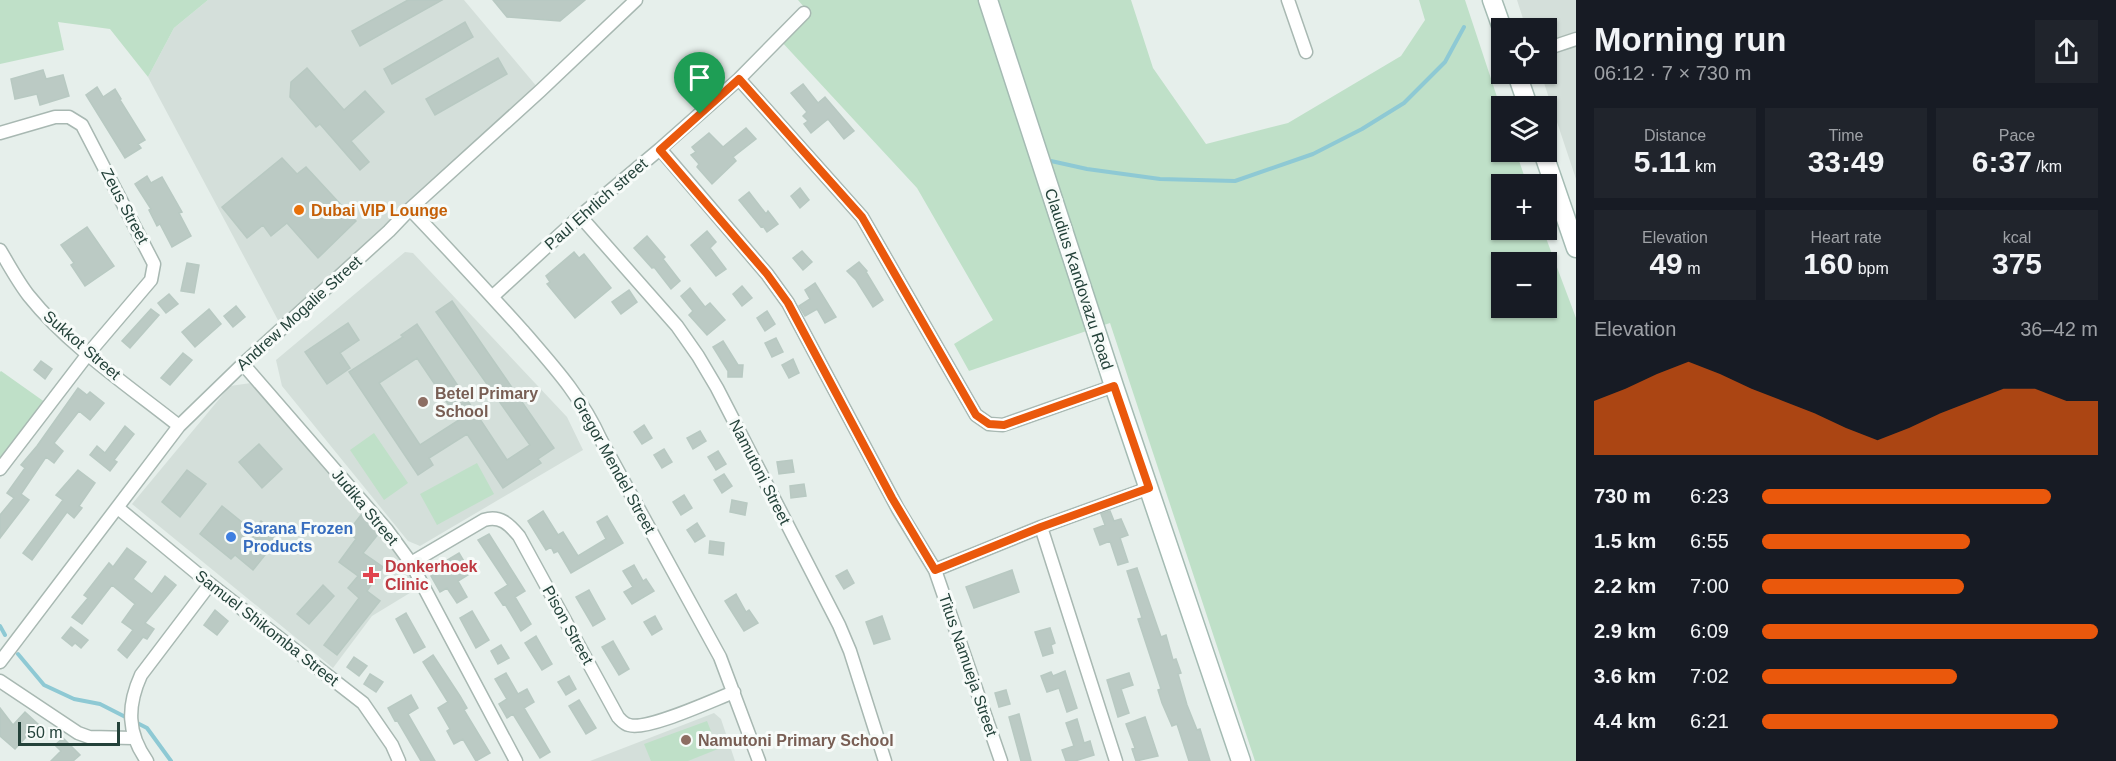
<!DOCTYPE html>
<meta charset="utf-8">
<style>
body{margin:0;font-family:Helvetica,sans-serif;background:#20242c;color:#f1f3f6;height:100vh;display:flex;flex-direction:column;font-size:22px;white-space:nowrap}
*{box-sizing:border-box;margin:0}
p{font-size:20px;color:#9ea1a6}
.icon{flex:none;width:33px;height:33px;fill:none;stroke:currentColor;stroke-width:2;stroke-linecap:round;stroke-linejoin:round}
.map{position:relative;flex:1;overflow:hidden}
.sheet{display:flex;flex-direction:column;background:#171b24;width:540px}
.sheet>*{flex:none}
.fabs{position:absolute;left:1491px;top:18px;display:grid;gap:12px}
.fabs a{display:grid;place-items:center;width:66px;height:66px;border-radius:0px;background:#171b24;box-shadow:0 2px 4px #0004;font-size:30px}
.scale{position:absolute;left:18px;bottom:15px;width:102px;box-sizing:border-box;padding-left:6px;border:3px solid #24423a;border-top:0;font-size:16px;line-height:21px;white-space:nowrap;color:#24423a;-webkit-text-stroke:4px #f7fbf9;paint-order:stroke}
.pin{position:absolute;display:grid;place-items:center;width:51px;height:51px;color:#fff;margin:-62px -26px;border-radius:50% 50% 50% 0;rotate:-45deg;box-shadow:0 0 6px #0007}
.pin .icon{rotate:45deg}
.round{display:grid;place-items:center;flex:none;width:63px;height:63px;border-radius:0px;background:#20242c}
.summary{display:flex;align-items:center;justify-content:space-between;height:102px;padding:0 18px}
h1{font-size:33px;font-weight:700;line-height:45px}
.stats{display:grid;grid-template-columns:repeat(3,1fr);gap:9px;height:102px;padding:6px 18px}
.stats div{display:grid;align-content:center;border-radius:0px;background:#20242c;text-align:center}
.stats b{font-size:30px;font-weight:700}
.stats small{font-size:16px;font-weight:400}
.stats p{font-size:16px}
.chart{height:168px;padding:12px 18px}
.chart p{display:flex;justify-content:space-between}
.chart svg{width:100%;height:108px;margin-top:6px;fill:#ea580c;opacity:.7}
ul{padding:0 18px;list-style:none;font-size:20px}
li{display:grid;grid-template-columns:96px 72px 1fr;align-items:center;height:45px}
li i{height:15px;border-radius:8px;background:#ea580c}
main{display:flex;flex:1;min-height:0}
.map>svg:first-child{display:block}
</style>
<main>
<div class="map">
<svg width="1576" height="761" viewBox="0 0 1576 761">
<rect width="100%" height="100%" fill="#e6efeb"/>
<path fill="#d4dfda" d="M 208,0 L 464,0 L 538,88 L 279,322 L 148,77 L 174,28 Z
M 1517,0 L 1576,0 L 1576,179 L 1541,74 L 1546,74 L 1546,28 L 1526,28 Z
M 405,252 L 413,253 L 567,417 L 583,450 L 420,546 L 408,541 L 282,386 L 276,360 Z
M 251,383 L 360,511 L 383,530 L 399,554 L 418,588 L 372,616 L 333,668 L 132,504 L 230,386 Z
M 714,713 L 721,719 L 735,761 L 590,761 Z"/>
<path fill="#bfe0c8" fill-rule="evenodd" d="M 0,0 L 208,0 L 174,28 L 148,77 L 110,29 L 58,22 L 64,50 L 0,64 Z
M 798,0 L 1131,0 L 1153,68 L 1206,144 L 1288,123 L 1401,56 L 1425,20 L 1419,0 L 1465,0 L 1501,109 L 1502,152 L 1516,152 L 1527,184 L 1502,184 L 1502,230 L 1543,230 L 1576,318 L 1576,761 L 1255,761 L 1110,323 L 969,371 L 954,344 L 993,320 L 917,188 L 780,40 L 809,13 ZM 1502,262 L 1546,262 L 1546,308 L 1502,308 Z
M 1,371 L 49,405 L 0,469 L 0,372 Z
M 374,433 L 408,483 L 384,500 L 350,450 Z
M 477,463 L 494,494 L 437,525 L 420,494 Z
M 707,721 L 718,749 L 688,761 L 651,761 L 644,744 Z"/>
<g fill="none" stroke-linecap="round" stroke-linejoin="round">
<path stroke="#8ec9d4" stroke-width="4" d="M 1051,161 L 1087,169 L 1160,179 L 1235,181 L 1313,154 L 1362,129 L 1404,103 L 1445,62 L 1464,27
M 0,626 L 5,635
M 18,654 L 44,685 L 74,699 L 100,704 L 147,728 L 171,761"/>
</g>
<path fill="#bbcac4" stroke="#b8c9c2" stroke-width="1.5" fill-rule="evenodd" d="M 408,0 L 442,0 L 360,46 L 352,31 Z
M 493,0 L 585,0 L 560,21 L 507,17 Z
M 465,22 L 473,37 L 392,84 L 384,69 Z
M 498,58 L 507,74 L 435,115 L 426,99 Z
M 307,68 L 344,110 L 365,91 L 384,112 L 351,141 L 369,162 L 360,170 L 320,124 L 316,127 L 290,97 L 291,82 Z
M 43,70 L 46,79 L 63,75 L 69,96 L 40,105 L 37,94 L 15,99 L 11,79 Z
M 803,84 L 818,103 L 825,97 L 854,131 L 844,139 L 828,119 L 811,133 L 804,124 L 808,121 L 803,116 L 807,112 L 791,93 Z
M 97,87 L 103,97 L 115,89 L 121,99 L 120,100 L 145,140 L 138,144 L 141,148 L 125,158 L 86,95 Z
M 746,128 L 756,139 L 733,157 L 736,161 L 712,184 L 697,167 L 699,164 L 691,155 L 696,152 L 692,147 L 709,133 L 723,147 Z
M 282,158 L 297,174 L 306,167 L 356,221 L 318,258 L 287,223 L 271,236 L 263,225 L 247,238 L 222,207 Z
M 147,176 L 151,183 L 162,177 L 182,212 L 179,213 L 191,236 L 172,247 L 160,224 L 157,226 L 149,210 L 151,209 L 135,184 Z
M 800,188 L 809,200 L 800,208 L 791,196 Z
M 749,192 L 766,214 L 768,211 L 778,224 L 767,232 L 763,226 L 761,227 L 739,200 Z
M 87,227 L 114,266 L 85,286 L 71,265 L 74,263 L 61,245 Z
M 707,231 L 716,242 L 710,248 L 726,269 L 716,276 L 691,245 Z
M 647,236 L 665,257 L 663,259 L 680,281 L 671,289 L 654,267 L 652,268 L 634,248 Z
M 802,251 L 812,262 L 803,270 L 793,258 Z
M 574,252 L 579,258 L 584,254 L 611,288 L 575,318 L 547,284 L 550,282 L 546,276 Z
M 859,262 L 867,271 L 866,272 L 883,300 L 873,307 L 856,280 L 847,271 Z
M 187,263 L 199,265 L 194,293 L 181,291 Z
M 815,283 L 836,317 L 825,323 L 817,309 L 805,316 L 799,306 L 810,299 L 805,290 Z
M 742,286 L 752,298 L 742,306 L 733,294 Z
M 690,288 L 705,307 L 710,303 L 725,320 L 707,335 L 689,315 L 693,311 L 681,296 Z
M 629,290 L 637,302 L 621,314 L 612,302 Z
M 169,294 L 178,304 L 166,313 L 158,303 Z
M 452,301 L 554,448 L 538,459 L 541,463 L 503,488 L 467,434 L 429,458 L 433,465 L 418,475 L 349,372 L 403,337 L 401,335 L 417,324 L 507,460 L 530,445 L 436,312 ZM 417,358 L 459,420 L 420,445 L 379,383 Z
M 236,306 L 245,317 L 233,327 L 224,316 Z
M 151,309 L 159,315 L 130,348 L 122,341 Z
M 209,309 L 221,324 L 195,347 L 182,332 Z
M 767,311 L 775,324 L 765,331 L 757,318 Z
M 348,323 L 359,340 L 340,353 L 350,368 L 327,384 L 305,352 Z
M 776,338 L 783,352 L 772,357 L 765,343 Z
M 723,341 L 738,365 L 743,365 L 742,377 L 728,377 L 728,371 L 713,347 Z
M 183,353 L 192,360 L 170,385 L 161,378 Z
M 793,359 L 799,373 L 789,378 L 782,365 Z
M 41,361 L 52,369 L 45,379 L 34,370 Z
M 78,388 L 87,395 L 90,392 L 104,403 L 90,420 L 79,411 L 54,443 L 63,451 L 54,463 L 46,457 L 21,494 L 29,500 L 0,538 L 0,515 L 14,498 L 7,493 L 25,468 L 21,465 L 37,446 Z
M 644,425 L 652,438 L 642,444 L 634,432 Z
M 125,426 L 134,434 L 114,460 L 117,462 L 110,471 L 90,455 L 97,446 L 105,453 Z
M 700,431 L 706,441 L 693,449 L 687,438 Z
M 259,444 L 282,469 L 262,488 L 239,462 Z
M 664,449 L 672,462 L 662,468 L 654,455 Z
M 718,451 L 726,464 L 716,470 L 708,457 Z
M 792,460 L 794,472 L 779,474 L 777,462 Z
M 78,470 L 95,483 L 79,506 L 82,508 L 74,518 L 67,512 L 32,560 L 23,553 L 63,500 L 56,495 Z
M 187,470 L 206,484 L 180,517 L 162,502 Z
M 724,474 L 732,486 L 722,493 L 714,480 Z
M 804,484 L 806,496 L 791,498 L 790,486 Z
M 684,495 L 692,508 L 681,515 L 673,502 Z
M 732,500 L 747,503 L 745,515 L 730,512 Z
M 222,506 L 253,531 L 261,521 L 280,536 L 253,570 L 235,555 L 231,559 L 200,534 Z
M 543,511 L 558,535 L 563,532 L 578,556 L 606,539 L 597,522 L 607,516 L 623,543 L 571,573 L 558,551 L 554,553 L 551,547 L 546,550 L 528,521 Z
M 1110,511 L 1114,521 L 1121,519 L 1128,535 L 1120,538 L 1128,562 L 1118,565 L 1110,541 L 1100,545 L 1094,529 L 1105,525 L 1101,514 Z
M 361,515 L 379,533 L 363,553 L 383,567 L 367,591 L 380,601 L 337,655 L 324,645 L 359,598 L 348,588 L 358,576 L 339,562 L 356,539 L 348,532 Z
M 697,523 L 705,536 L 695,542 L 687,530 Z
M 489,534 L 525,591 L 515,597 L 531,624 L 521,631 L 505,604 L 503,605 L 495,593 L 508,585 L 478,540 Z
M 710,541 L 724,543 L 723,555 L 709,553 Z
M 127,548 L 146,562 L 133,579 L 152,594 L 165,576 L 176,585 L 145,623 L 154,629 L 147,639 L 143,637 L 127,658 L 118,650 L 133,630 L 122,622 L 135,604 L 112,585 L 82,624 L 72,617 L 88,598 L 84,595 L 109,563 L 113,567 Z
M 459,553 L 471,573 L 458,581 L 467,597 L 457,603 L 447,588 L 440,592 L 431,576 L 437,573 L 434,568 Z
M 634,565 L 643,581 L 646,579 L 654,591 L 632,604 L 624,592 L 633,587 L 623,571 Z
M 1137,568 L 1161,637 L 1166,635 L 1173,660 L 1176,659 L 1181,673 L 1178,674 L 1187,705 L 1197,730 L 1200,729 L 1210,761 L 1189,761 L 1177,724 L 1172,726 L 1162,703 L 1158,690 L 1161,689 L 1138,619 L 1142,618 L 1127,571 Z
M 847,570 L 854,583 L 844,589 L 836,576 Z
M 1012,570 L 1019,592 L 974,608 L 966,587 Z
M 323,585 L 334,596 L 309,624 L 297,614 Z
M 589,590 L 605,619 L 593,626 L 576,597 Z
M 736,594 L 746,612 L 749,610 L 758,623 L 744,631 L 725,601 Z
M 215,610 L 228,621 L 217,635 L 204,625 Z
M 472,611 L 489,640 L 476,648 L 460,618 Z
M 406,613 L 425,647 L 414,653 L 396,619 Z
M 655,616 L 662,629 L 652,635 L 644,622 Z
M 882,616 L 890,639 L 874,644 L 866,622 Z
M 71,627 L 88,640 L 81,648 L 75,643 L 72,646 L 62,638 Z
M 1050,628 L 1055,643 L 1051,645 L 1053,653 L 1043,656 L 1035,632 Z
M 536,636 L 552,664 L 542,670 L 525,643 Z
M 613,641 L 629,669 L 619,675 L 602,647 Z
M 501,645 L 509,658 L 498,664 L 491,651 Z
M 433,655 L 460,696 L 467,708 L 464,710 L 490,753 L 476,761 L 463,739 L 454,744 L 447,731 L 450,729 L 438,708 L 448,702 L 423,662 Z
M 354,657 L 367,666 L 359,676 L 347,667 Z
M 1065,671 L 1077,708 L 1067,712 L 1059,688 L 1047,692 L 1041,676 L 1051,672 L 1053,676 Z
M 506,673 L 518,694 L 527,689 L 534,702 L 524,708 L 550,752 L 540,758 L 513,714 L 507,718 L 499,704 L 507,699 L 495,679 Z
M 1129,673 L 1133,685 L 1121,689 L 1129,713 L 1118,717 L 1107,680 Z
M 370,674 L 383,682 L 376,692 L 364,684 Z
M 569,676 L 576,689 L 566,695 L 558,682 Z
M 1006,690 L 1010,704 L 999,707 L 995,693 Z
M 411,695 L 418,708 L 408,714 L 435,761 L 421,761 L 397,720 L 395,721 L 388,708 Z
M 579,700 L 596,728 L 586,734 L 569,706 Z
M 0,708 L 13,725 L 25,712 L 38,724 L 15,749 L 0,736 Z
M 1019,714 L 1031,761 L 1021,761 L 1009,717 Z
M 1145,717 L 1158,756 L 1136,761 L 1132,749 L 1135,748 L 1126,724 Z
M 1077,719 L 1084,743 L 1090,741 L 1094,755 L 1075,761 L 1066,761 L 1062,750 L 1074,746 L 1066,723 Z
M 63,738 L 80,755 L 73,761 L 51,761 L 61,751 L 55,745 Z"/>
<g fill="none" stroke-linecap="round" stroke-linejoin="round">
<g stroke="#a8b8b2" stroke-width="15">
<path id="street" d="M 1288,0 L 1306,52
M 1546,49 L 1576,39
M 739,79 L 862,217 L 976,415 L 989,424 L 1003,425 L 1114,386
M 0,133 L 55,117 L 69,117 L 82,125 L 154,264 L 151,280 L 88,354 L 0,469
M 660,149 L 767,274 L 788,303 L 898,509 L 935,570 L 1001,761
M 410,209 C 448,249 486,290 523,331 C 554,367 581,396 601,440 L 720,657 L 759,761
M 580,216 L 677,326 L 698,356 L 717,388 L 839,625 L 850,651 L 885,761
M 0,250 C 9,265 18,282 29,296 C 69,346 130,387 179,426
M 492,297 L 580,216 L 660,149 L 739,79 L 804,13
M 243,364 L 387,530 L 411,563 L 516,761
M 118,508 L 210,584 L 363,703 L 392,745 L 399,761
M 1041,527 L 1116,761
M 411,563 L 484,520 C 500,515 509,524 519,536 L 618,717 C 621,720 624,724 629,725 C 647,731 713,700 734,692
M 935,570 L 1041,527 L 1149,488
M 0,662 L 179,426 L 243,364 L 389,231 L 410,209 L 540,91 L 636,0
M 0,681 L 78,733 L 89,737 L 133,738
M 147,761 C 127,733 127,706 141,675 L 210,584"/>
</g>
<g stroke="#a4bbb3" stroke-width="21">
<path id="secondary" d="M 988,0 L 1114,386 L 1241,761
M 1492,0 L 1502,28
M 1517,74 L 1528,106
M 1543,152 L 1576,248"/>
</g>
<use href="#street" stroke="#fff" stroke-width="12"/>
<use href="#secondary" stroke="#fff" stroke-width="18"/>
</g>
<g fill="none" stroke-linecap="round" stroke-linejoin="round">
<g stroke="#fff" stroke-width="12">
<path id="route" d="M 739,79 L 862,217 L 976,415 L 989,424 L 1004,425 L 1114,386 L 1149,488 L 1041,527 L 935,570 L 892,498 L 788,303 L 767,274 L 660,150 Z"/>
</g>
<use href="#route" stroke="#ea580c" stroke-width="8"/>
</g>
<circle fill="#e8710a" stroke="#f7fbf9" stroke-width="2" cx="299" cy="210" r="6"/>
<g fill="#8d6e63" stroke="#f7fbf9" stroke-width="2">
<circle cx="423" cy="402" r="6"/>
<circle cx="686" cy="740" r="6"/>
</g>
<circle fill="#3f7fe0" stroke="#f7fbf9" stroke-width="2" cx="231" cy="537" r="6"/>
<path fill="#e0444e" stroke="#f7fbf9" stroke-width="2" d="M368 566h6v6h6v6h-6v6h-6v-6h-6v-6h6z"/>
<g text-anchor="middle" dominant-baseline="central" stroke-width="6" stroke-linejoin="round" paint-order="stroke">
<g font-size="16" fill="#24423a" stroke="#f7fbf9">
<text transform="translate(596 204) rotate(-41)">Paul Ehrlich street</text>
<text transform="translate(125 206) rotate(62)">Zeus Street</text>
<text transform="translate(1079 279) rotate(72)">Claudius Kandovazu Road</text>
<text transform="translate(299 313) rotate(-42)">Andrew Mogalie Street</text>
<text transform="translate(82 345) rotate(41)">Sukkot Street</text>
<text transform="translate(614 465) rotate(61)">Gregor Mendel Street</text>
<text transform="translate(760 472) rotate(63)">Namutoni Street</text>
<text transform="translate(365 507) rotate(50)">Judika Street</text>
<text transform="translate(568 625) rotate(61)">Pison Street</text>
<text transform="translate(267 628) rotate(38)">Samuel Shikomba Street</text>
<text transform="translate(968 665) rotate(71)">Titus Namueja Street</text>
</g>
<g font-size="16" font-weight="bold" fill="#c56008" stroke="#f7fbf9" text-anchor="start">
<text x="311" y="210">Dubai VIP Lounge</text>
</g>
<g font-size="16" font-weight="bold" fill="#785e54" stroke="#f7fbf9" text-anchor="start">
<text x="435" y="393">Betel Primary<tspan x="435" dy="18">School</tspan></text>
<text x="698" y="740">Namutoni Primary School</text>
</g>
<g font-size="16" font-weight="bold" fill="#366cbe" stroke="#f7fbf9" text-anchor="start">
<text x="243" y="528">Sarana Frozen<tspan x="243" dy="18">Products</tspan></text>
</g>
<g font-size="16" font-weight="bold" fill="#be3a42" stroke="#f7fbf9" text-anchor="start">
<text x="385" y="566">Donkerhoek<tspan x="385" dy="18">Clinic</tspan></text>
</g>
</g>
</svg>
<div class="fabs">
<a><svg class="icon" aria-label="locate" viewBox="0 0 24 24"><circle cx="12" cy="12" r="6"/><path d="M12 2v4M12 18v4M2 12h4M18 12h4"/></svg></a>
<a><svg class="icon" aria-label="layers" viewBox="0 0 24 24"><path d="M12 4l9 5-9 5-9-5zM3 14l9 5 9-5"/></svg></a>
<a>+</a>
<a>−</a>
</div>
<div class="scale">50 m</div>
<div class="pin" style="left:700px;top:114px;background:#1e9e55"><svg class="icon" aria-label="arrive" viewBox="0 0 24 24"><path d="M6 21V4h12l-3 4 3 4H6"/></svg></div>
</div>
<section class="sheet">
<div class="summary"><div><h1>Morning run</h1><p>06:12 · 7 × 730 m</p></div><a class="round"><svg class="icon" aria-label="share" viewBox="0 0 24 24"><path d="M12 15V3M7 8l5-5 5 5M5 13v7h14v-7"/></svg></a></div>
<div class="stats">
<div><p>Distance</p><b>5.11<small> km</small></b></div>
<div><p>Time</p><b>33:49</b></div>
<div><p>Pace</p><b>6:37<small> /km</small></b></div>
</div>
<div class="stats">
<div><p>Elevation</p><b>49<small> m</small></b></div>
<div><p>Heart rate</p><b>160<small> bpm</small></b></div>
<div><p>kcal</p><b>375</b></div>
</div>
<div class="chart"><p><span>Elevation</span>36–42 m</p>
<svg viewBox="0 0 160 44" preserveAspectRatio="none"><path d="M0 44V22L10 17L20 11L30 6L40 11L50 17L60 22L70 27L80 33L90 38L100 33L110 27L120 22L130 17L140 17L150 22L160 22V44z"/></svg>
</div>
<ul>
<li><b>730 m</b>6:23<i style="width:86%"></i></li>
<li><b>1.5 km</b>6:55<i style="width:62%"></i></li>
<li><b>2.2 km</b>7:00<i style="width:60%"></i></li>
<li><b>2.9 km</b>6:09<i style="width:100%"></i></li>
<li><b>3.6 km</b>7:02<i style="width:58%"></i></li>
<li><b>4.4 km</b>6:21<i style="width:88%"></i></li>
</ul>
</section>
</main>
